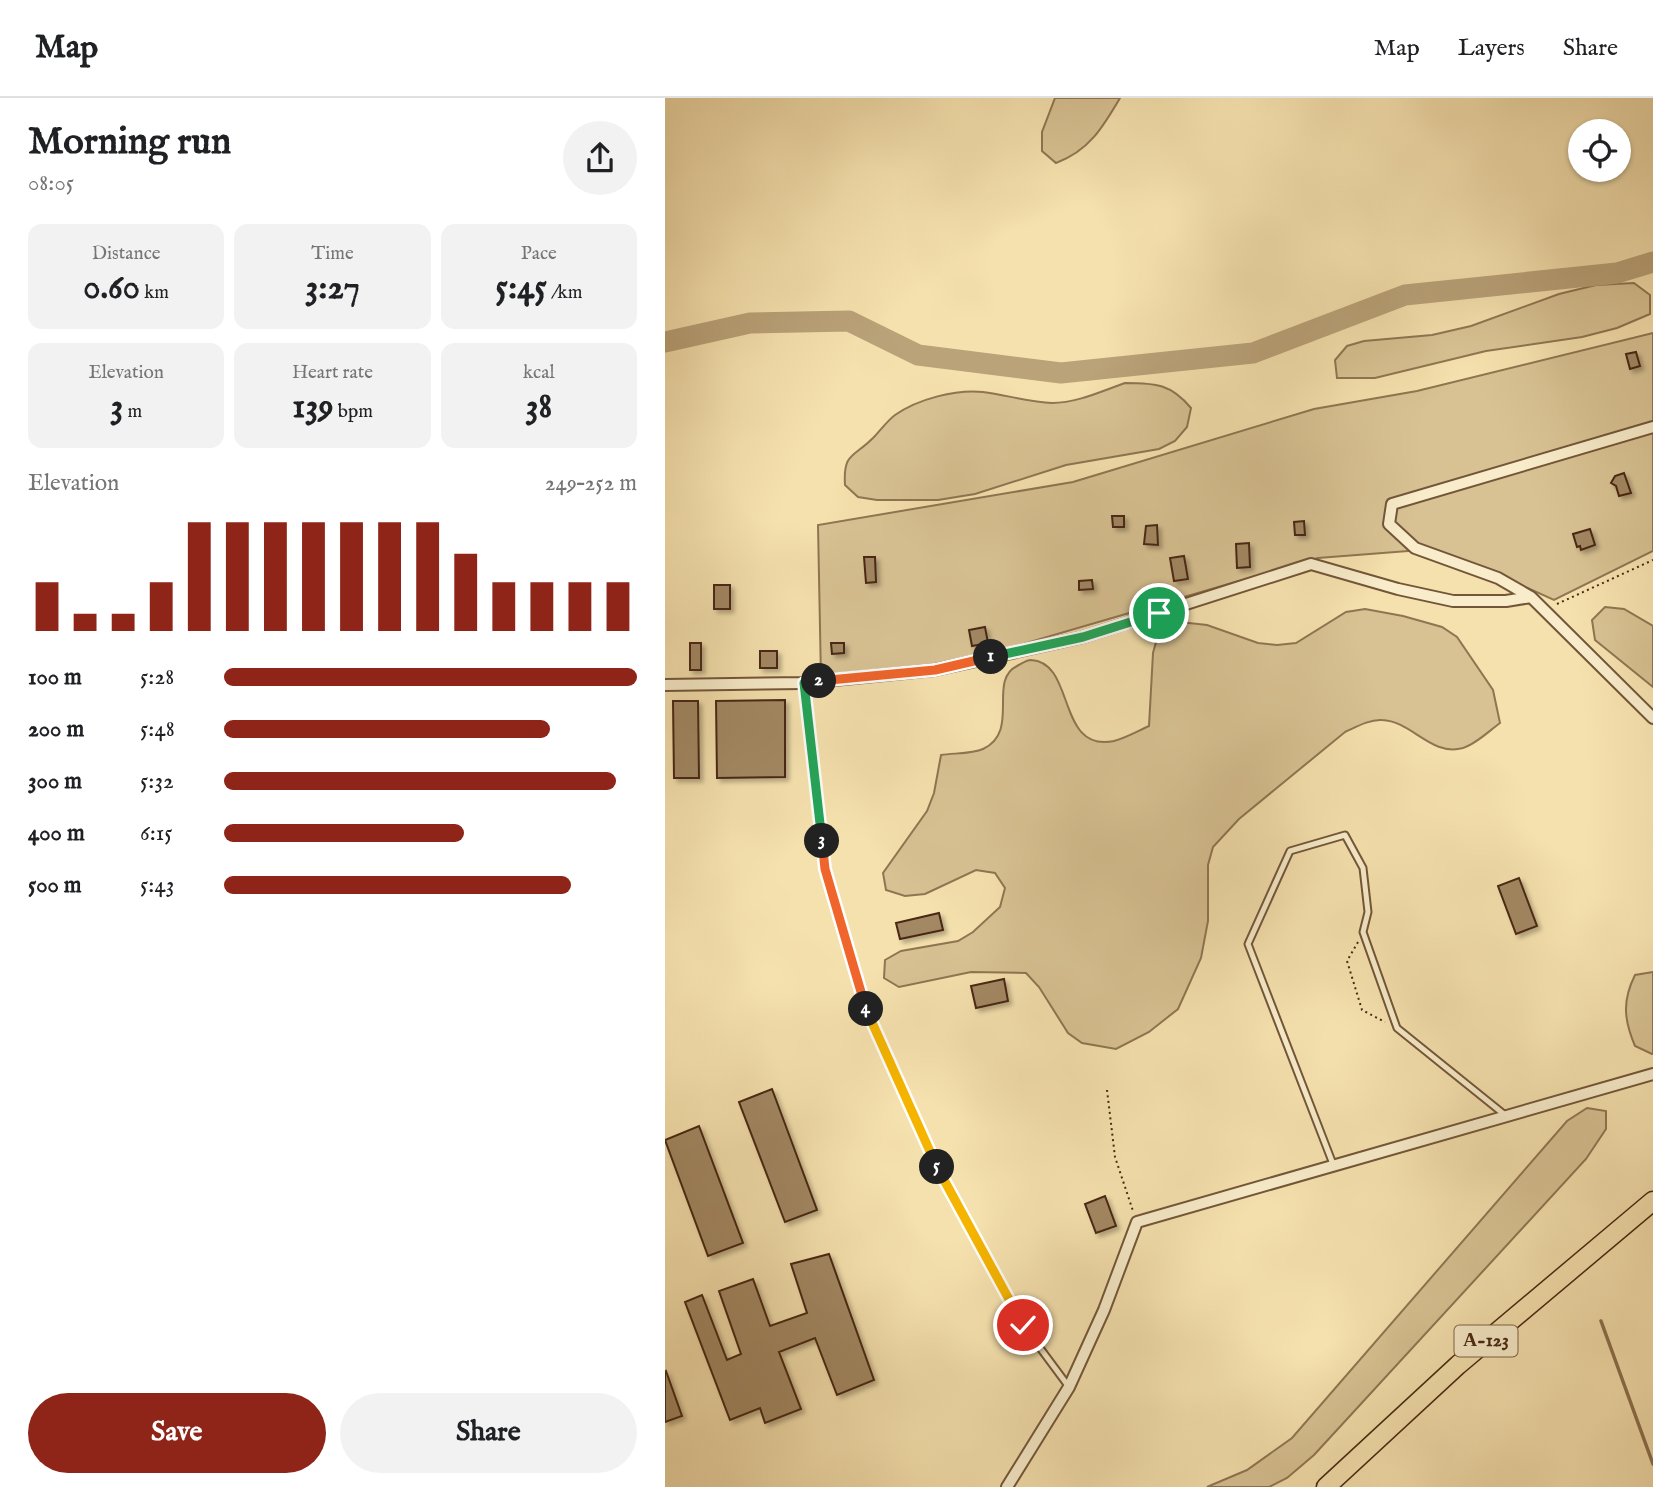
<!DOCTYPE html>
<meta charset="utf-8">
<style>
body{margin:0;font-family:"IM FELL English",serif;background:#f2f2f2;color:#202124;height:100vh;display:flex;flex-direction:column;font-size:26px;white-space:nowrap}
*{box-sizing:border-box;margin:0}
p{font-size:23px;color:#757577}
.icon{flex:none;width:38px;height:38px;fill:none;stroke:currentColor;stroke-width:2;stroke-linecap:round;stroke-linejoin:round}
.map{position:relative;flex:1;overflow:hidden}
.side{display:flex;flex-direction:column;background:#fff;width:665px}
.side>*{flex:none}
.fabs{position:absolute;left:903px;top:21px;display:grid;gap:14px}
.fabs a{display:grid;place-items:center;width:63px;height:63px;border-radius:50%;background:#fff;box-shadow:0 2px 5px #0004;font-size:35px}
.pin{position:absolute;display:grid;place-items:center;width:60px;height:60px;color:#fff;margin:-30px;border:4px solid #fff;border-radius:50%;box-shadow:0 2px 7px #0007}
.km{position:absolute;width:35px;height:35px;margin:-18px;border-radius:50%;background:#222;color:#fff;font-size:19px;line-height:35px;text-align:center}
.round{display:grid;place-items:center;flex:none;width:74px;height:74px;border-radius:37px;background:#f2f2f2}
.head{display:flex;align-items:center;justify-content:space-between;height:119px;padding:0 28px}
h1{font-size:38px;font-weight:700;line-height:52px}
.figures{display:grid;grid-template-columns:repeat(3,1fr);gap:10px;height:119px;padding:7px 28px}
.figures div{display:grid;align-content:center;border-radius:14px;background:#f2f2f2;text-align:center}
.figures b{font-size:35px;font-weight:700}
.figures small{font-size:19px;font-weight:400}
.figures p{font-size:19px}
.chart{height:196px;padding:14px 28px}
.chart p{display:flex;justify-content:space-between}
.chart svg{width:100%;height:126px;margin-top:7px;stroke:#8f2418;stroke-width:6}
.cta{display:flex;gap:14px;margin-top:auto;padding:14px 28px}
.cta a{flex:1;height:80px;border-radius:42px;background:#8f2418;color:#fff;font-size:28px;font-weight:700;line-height:80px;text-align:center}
.cta a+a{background:#f2f2f2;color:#202124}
ul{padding:0 28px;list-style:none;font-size:23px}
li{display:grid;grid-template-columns:112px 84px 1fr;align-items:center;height:52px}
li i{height:18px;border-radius:9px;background:#8f2418}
header{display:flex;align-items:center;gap:42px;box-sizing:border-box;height:98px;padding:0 35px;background:#fff;border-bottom:2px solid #e0e0e0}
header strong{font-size:33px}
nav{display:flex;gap:38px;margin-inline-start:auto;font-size:24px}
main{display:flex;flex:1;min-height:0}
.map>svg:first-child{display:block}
</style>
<header>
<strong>Map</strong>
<nav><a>Map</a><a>Layers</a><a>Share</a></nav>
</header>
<main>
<section class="side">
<div class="head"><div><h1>Morning run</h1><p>08:05</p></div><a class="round"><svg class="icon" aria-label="share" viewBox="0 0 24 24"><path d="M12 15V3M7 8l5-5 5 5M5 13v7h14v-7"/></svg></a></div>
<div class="figures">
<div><p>Distance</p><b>0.60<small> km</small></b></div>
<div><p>Time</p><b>3:27</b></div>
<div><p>Pace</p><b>5:45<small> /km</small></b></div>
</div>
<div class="figures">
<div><p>Elevation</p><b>3<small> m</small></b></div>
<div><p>Heart rate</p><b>139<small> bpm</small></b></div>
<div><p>kcal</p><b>38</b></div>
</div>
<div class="chart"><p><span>Elevation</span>249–252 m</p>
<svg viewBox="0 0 160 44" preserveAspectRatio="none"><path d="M5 44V27M15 44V38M25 44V38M35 44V27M45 44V6M55 44V6M65 44V6M75 44V6M85 44V6M95 44V6M105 44V6M115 44V17M125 44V27M135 44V27M145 44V27M155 44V27"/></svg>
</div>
<ul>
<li><b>100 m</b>5:28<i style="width:100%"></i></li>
<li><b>200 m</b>5:48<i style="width:79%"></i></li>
<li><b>300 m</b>5:32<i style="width:95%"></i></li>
<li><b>400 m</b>6:15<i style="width:58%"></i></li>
<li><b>500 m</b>5:43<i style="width:84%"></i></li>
</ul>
<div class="cta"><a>Save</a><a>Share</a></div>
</section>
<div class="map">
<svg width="988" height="1389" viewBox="0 0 988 1389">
<defs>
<filter id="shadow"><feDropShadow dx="3.5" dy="3.5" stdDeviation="2" flood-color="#0004"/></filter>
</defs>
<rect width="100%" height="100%" fill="#f5e1ae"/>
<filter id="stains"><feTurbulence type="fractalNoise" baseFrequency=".00286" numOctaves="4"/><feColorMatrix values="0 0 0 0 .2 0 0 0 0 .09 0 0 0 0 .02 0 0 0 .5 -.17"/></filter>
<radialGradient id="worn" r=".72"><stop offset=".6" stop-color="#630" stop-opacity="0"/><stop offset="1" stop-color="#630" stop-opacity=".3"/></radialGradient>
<path fill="#d8c293" stroke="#907552" stroke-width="2" d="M 390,0 L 455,0 C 438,29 424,53 391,65 L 377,53 L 377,34 Z
M 969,185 L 985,197 L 985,216 L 952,230 L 917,239 L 821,253 L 710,280 L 672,280 L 670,262 L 682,248 L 699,243 L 767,237 L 806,228 L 894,196 L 931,187 Z
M 988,235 L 988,453 L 889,502 L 825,473 L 769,451 L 653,460 L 351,548 L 242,572 L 156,581 L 153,427 L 408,384 L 649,311 L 752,293 Z
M 460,285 C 491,285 506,286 526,310 L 522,329 L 510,343 L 494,351 L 401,367 L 310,396 L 273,402 L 212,402 L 193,399 L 180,387 C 178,355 188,360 208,340 C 215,333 222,323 230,317 C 253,301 291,291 318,294 C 341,297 364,304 387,305 C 412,305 437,293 460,285 Z
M 940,509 L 959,511 L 988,528 L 988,589 L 930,542 L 927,522 Z
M 700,511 L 738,518 L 777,529 L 792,539 L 828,592 L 835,625 C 824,633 811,646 798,650 C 766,659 747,623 717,622 C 705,621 691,629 680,634 L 574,721 L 548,749 L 543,767 L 543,823 L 536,860 L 513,911 L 484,934 L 451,951 L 417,945 L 403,935 L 374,889 L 361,875 L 306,874 L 234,889 L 219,880 L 220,862 L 236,853 L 293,843 L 308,834 L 335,809 L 340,790 L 330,775 L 311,772 L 260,796 L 240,798 L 221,792 L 218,775 L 262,713 L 269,695 L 276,657 C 288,655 307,656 318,651 C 356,633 322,583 352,568 C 356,566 361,562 366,562 C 411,564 391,655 449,643 C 461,640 473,633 484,628 L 488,555 L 493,537 L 506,523 L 542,527 L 593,545 L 612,547 L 631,545 L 681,514 Z
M 988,874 L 988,956 L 987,956 L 970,948 C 959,922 957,903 970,877 Z
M 922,1010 L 941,1013 L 941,1031 L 921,1061 L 649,1357 L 622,1380 L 604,1389 L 542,1389 L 582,1372 L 627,1340 L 902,1023 Z"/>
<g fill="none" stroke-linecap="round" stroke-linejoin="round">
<path stroke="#8c7150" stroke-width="3.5" d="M 936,1223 L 988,1366"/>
<path stroke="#baa279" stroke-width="21" d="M 0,244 L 85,225 L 184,223 L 253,257 L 396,275 L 588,255 L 740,197 L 952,175 L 988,164"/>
</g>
<path fill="#a28863" stroke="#482812" stroke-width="2" filter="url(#shadow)" d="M 971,254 L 975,268 L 965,271 L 961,256 Z
M 959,375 L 966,395 L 954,398 L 951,388 L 946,385 L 950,378 Z
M 447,418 L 459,418 L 459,429 L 448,429 Z
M 639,423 L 640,437 L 630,437 L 629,424 Z
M 492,427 L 493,447 L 479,446 L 481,428 Z
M 925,431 L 930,447 L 916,452 L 915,448 L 912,449 L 908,436 Z
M 584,445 L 585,469 L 572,470 L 571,446 Z
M 519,458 L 523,481 L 509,483 L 505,460 Z
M 199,459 L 210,459 L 211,484 L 201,485 Z
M 427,482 L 428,491 L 414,492 L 414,483 Z
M 49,487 L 65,487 L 65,511 L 49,511 Z
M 320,529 L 323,545 L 307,548 L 304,532 Z
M 25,545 L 36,545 L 36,572 L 25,572 Z
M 166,545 L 179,545 L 179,555 L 167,556 Z
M 95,553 L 112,553 L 112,570 L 95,570 Z
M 120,602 L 120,679 L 52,680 L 51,603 Z
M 8,603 L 33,603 L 34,680 L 9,680 Z
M 854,780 L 872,828 L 851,836 L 833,788 Z
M 274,815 L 278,832 L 235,841 L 231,825 Z
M 339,881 L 343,903 L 311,910 L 306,888 Z
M 107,991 L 152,1112 L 120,1124 L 74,1004 Z
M 34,1028 L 78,1145 L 43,1158 L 0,1042 Z
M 440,1098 L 451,1128 L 431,1135 L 420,1106 Z
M 164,1156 L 209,1282 L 172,1297 L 150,1240 L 114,1254 L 136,1311 L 100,1325 L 95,1310 L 65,1322 L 20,1204 L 37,1197 L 62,1262 L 76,1256 L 54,1193 L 88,1181 L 105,1228 L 142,1215 L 126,1166 Z
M 1,1273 L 17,1318 L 0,1324 L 0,1274 Z"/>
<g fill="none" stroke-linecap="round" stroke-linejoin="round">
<g stroke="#735639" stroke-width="9">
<path id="service" d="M 139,585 L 160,771 L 202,912 L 272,1069 L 358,1227 L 404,1289
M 668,1066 L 583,846 L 625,753 L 680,737 L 698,770 L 703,814 L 698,834 L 732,930 L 840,1017"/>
</g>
<g stroke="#735639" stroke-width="14">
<path id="minor" d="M 866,499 L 833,480 L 750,450 L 724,426 L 727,406 L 988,329
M 0,587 L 139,585 L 270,572 L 418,539 L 646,466 L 733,491 L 788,503 L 841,503 L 866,499 L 988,620
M 342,1389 L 404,1289 L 439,1212 L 472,1124 L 988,976"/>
</g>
<g stroke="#482812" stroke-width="21">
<path id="primary" d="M 661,1389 L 793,1267 L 988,1103"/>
</g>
<path stroke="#482812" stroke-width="2" stroke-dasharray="2 3.5" stroke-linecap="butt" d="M 892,506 L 988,462
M 693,844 L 682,863 L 697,912 L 720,924
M 442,992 L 450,1059 L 468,1113"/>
<use href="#service" stroke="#f8ecca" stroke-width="5"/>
<use href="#minor" stroke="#f8ecca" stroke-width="10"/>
<use href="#primary" stroke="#f5e1ae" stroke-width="18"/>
</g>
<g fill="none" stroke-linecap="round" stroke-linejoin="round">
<g stroke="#fff" stroke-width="14">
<path id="split-1" d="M 326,559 L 418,539 L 494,515"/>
</g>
<g stroke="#fff" stroke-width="14">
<path id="split-2" d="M 154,583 L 270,572 L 326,559"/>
</g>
<g stroke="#fff" stroke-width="14">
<path id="split-3" d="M 154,583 L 139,585 L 157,743"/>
</g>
<g stroke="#fff" stroke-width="14">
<path id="split-4" d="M 157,743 L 160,771 L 201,911"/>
</g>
<g stroke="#fff" stroke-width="14">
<path id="split-5" d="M 201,911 L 272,1069"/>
</g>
<g stroke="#fff" stroke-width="14">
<path id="split-6" d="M 272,1069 L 358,1227"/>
</g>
<use href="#split-1" stroke="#22a559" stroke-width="9"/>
<use href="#split-2" stroke="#f0652b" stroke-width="9"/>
<use href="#split-3" stroke="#22a559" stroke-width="9"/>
<use href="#split-4" stroke="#f0652b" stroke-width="9"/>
<use href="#split-5" stroke="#f5b400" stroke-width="9"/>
<use href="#split-6" stroke="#f5b400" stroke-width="9"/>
</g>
<g text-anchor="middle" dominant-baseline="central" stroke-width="5" stroke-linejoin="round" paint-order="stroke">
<rect fill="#f8ecca" stroke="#7d6349" stroke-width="2" x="789.5" y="1227.5" width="63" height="31" rx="5"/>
<g font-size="19" font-weight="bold" fill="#482812">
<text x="821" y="1243">А-123</text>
</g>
</g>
<rect width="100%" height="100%" filter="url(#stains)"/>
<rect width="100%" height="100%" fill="url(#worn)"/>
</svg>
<div class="fabs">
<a><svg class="icon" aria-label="locate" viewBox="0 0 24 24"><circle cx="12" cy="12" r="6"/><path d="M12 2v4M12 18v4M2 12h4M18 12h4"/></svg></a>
</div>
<div class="pin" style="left:494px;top:515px;background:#1e9e55"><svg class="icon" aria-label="arrive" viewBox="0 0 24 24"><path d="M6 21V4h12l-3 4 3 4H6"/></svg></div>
<div class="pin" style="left:358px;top:1227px;background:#d93025"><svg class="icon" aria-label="check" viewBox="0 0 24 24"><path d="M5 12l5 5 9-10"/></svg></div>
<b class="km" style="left:326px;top:559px">1</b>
<b class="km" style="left:154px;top:583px">2</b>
<b class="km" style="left:157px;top:743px">3</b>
<b class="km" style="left:201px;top:911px">4</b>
<b class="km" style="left:272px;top:1069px">5</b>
</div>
</main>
